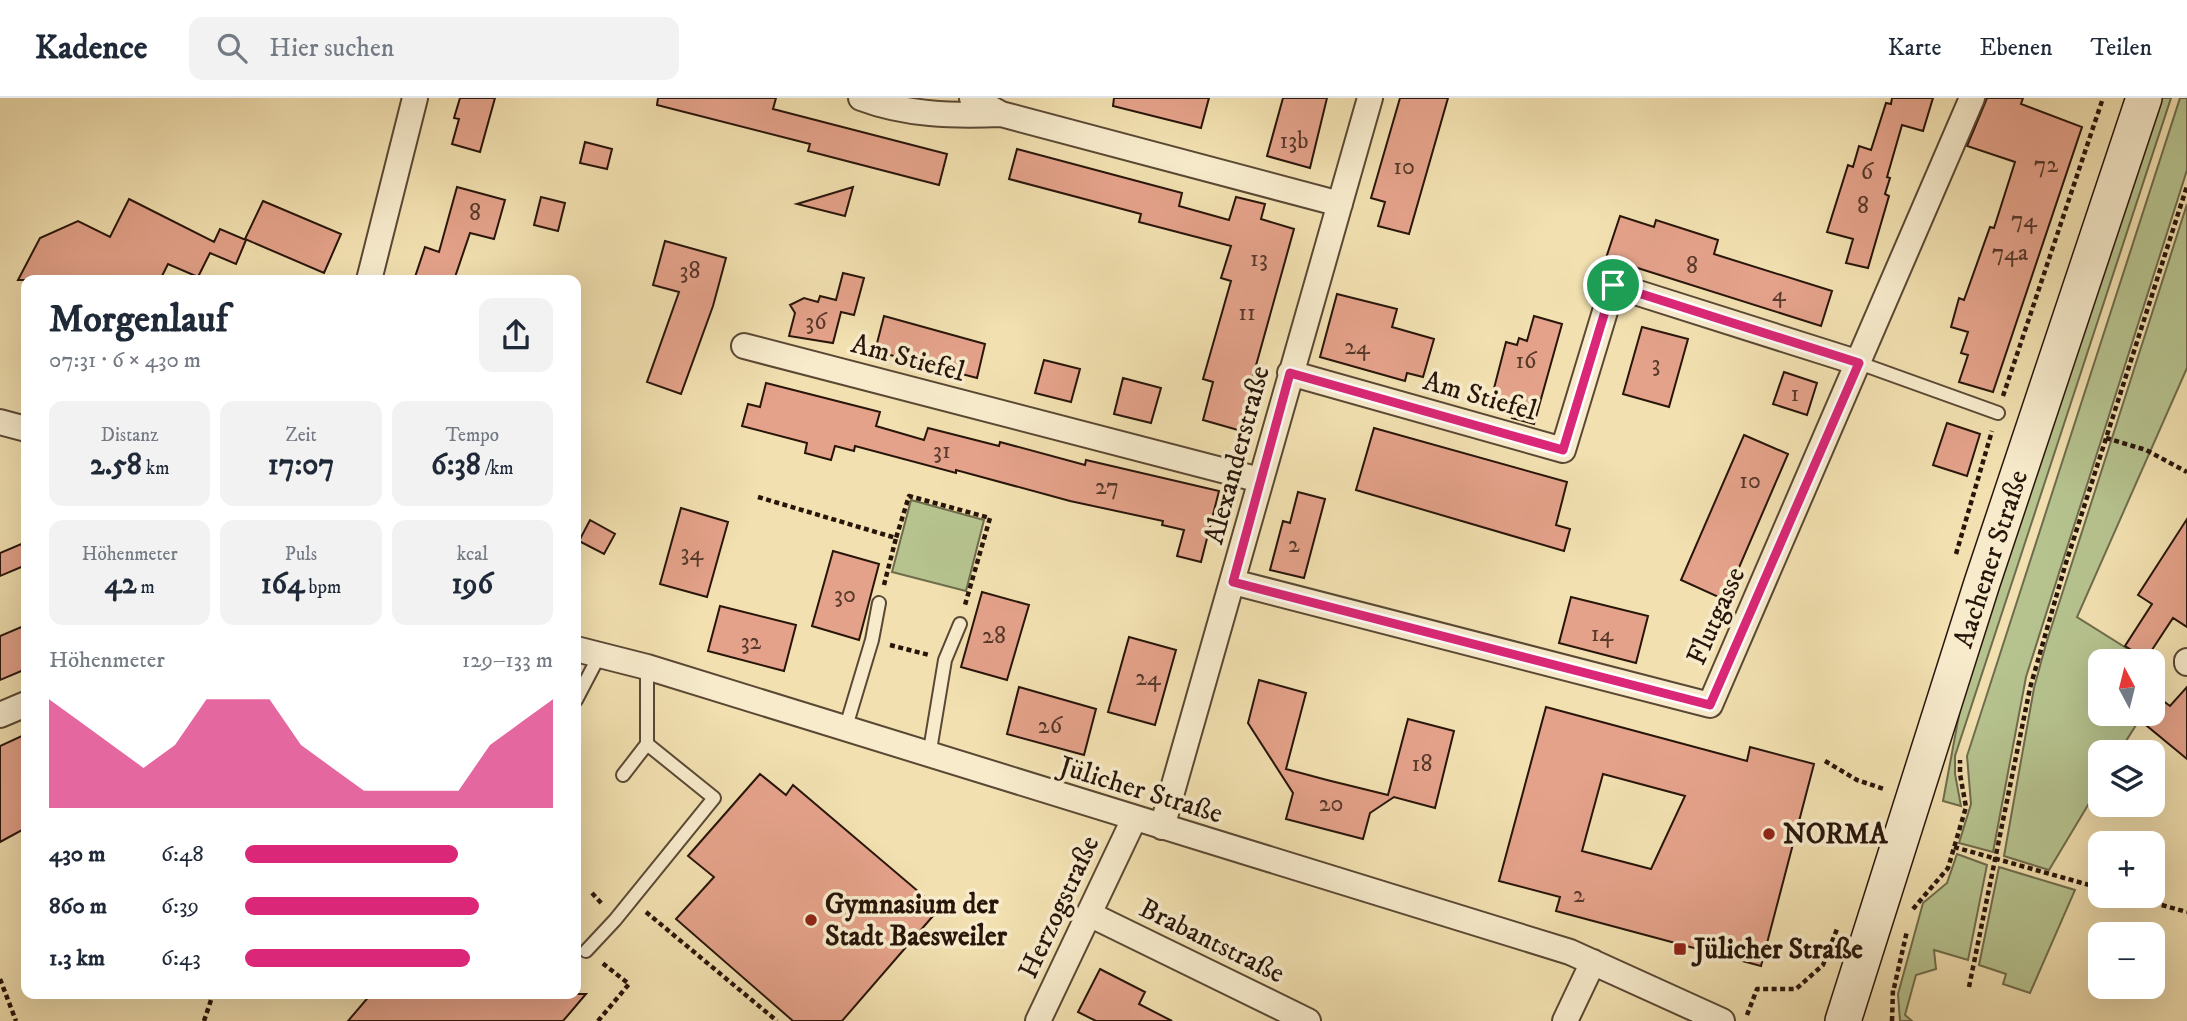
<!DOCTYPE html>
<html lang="de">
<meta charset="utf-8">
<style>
body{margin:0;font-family:"IM FELL DW Pica",serif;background:#f2f2f3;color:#1f2937;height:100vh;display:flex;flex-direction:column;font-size:26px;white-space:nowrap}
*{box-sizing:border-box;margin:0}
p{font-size:23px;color:#747a83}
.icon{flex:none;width:38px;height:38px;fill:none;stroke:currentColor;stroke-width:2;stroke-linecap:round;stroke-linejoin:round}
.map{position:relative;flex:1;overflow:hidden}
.drawer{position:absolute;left:21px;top:177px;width:560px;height:724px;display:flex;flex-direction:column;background:#fff;border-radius:14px;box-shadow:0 7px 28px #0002}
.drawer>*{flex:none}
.needle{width:46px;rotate:353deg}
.controls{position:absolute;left:2088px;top:551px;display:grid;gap:14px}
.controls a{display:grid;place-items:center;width:77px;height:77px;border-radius:14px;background:#fff;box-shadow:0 7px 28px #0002;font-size:35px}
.pin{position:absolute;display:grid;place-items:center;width:60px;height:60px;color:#fff;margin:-30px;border:4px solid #fff;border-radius:50%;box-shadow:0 2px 7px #0007}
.round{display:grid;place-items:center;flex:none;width:74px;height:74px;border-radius:14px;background:#f2f2f3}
.summary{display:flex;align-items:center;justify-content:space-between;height:119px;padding:0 28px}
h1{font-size:38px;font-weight:700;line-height:52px}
.stats{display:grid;grid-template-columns:repeat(3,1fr);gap:10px;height:119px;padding:7px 28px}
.stats div{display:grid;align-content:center;border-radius:14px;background:#f2f2f3;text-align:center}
.stats b{font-size:30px;font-weight:700}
.stats small{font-size:19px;font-weight:400}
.stats p{font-size:19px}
.chart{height:196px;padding:14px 28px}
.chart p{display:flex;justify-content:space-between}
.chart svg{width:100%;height:126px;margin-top:7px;fill:#db2777;opacity:.7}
ul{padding:0 28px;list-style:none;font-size:23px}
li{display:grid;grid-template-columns:112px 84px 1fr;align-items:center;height:52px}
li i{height:18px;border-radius:9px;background:#db2777}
header{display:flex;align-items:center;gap:42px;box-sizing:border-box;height:98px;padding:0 35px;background:#fff;border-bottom:2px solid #e0e1e3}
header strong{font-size:33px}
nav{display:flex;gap:38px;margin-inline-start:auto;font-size:24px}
.search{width:490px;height:63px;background:#f2f2f3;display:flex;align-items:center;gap:18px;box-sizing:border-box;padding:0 24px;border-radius:14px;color:#747a83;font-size:26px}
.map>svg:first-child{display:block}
</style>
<header>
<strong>Kadence</strong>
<div class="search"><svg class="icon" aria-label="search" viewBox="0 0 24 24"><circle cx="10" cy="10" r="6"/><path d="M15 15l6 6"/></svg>Hier suchen</div>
<nav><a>Karte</a><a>Ebenen</a><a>Teilen</a></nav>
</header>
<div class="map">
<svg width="2187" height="923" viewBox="0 0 2187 923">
<rect width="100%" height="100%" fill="#f2e0b0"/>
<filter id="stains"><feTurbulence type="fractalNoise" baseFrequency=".00286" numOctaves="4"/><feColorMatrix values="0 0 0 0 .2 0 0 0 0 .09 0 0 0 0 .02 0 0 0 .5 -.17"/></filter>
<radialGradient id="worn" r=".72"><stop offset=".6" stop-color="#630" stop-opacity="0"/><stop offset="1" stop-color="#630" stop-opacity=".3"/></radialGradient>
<path fill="#b6c38f" stroke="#6f6c4c" stroke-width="2" d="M 2160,0 L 2171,0 L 1955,658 L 1955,676 L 1961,708 L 1943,703 L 1962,601 Z
M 2180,0 L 2187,0 L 2187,72 L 2026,579 L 1993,754 L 1959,745 L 1971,706 L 1967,658 Z
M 2187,106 L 2187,270 L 2077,519 L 2147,563 L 2100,564 L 2100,616 L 2143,616 L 2119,654 L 2100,654 L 2100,687 L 2049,772 L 2004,758 L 2034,590 L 2046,546 Z
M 911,402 L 984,422 L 966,493 L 892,474 Z
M 1957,756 L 1987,767 L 1968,862 L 1934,852 L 1936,871 L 1916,877 L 1905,917 L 1912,923 L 1900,923 L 1898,896 L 1923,805 L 1947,785 Z
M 1999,769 L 2075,792 L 2030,895 L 2003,886 L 2006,876 L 1979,867 Z"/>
<path fill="#e4a28a" stroke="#28150a" stroke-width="2" fill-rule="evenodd" d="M 460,0 L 495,0 L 480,54 L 452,46 L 459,21 L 454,20 Z
M 658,0 L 776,0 L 773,11 L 947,56 L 939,87 L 808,53 L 810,46 L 657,7 Z
M 1114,0 L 1209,0 L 1201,30 L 1113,8 Z
M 1283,0 L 1327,0 L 1310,70 L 1267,58 Z
M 1400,0 L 1448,0 L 1409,136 L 1378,128 L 1385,104 L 1371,100 Z
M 1892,0 L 1933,0 L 1923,33 L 1902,27 L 1887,79 L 1890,80 L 1885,96 L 1889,98 L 1868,170 L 1846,165 L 1853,141 L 1827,134 L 1848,67 L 1853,69 L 1859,48 L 1871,52 L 1886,5 L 1891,6 Z
M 1987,0 L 2023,0 L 2021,6 L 2082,29 L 1993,294 L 1959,284 L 1968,257 L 1961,255 L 1968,234 L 1951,229 L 1959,200 L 1964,202 L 1990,129 L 1994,130 L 2015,64 L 1967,48 Z
M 585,44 L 612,51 L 607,71 L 580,65 Z
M 1017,51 L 1182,95 L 1179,108 L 1229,122 L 1236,99 L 1265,106 L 1261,121 L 1294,131 L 1238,332 L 1203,322 L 1213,284 L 1203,281 L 1231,183 L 1221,180 L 1231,148 L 1139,124 L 1141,116 L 1009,81 Z
M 457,89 L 505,102 L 494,141 L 470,135 L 454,182 L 414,182 L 425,149 L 439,154 Z
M 853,89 L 845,118 L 797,106 Z
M 541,99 L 565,105 L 558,133 L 534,127 Z
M 129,101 L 214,144 L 220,131 L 246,142 L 236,166 L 210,155 L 198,179 L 168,166 L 160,182 L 18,182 L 40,140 L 78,123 L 110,139 Z
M 263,103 L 341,136 L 324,175 L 245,141 Z
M 1620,118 L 1654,129 L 1656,122 L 1718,142 L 1714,156 L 1832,193 L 1821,228 L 1606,160 Z
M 665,143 L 726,160 L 713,208 L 681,296 L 647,284 L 679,194 L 653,187 Z
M 843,175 L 864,180 L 854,217 L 841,214 L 833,245 L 789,238 L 795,215 L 790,207 L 804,200 L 818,204 L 820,198 L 836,202 Z
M 1337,196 L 1397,211 L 1392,229 L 1434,241 L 1423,279 L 1407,275 L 1405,283 L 1320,259 Z
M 884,218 L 985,246 L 977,280 L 875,253 Z
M 1534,218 L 1562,226 L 1534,326 L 1512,320 L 1516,305 L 1492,298 L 1506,244 L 1517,247 L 1519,240 L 1527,243 Z
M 1642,229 L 1688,241 L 1669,309 L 1623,296 Z
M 1044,262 L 1080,271 L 1071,304 L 1035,295 Z
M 1784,274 L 1817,285 L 1807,317 L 1773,306 Z
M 1123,280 L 1161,290 L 1151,325 L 1114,316 Z
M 766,285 L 880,314 L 876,328 L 924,342 L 928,330 L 999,348 L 1000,344 L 1085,367 L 1086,362 L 1219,393 L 1201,464 L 1177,458 L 1184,432 L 1162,427 L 1163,423 L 1070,403 L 956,372 L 956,375 L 855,348 L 854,353 L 835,348 L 831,362 L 805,355 L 807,345 L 742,328 L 748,306 L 760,309 Z
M 1947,325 L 1980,336 L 1967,378 L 1933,367 Z
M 1374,330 L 1567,384 L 1556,427 L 1570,431 L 1564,453 L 1356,392 Z
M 1744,337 L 1788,356 L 1725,502 L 1681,482 Z
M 1298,394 L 1325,401 L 1304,480 L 1270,472 L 1283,423 L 1290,425 Z
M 681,410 L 728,424 L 707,499 L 660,486 Z
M 2187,421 L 2187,529 L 2173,520 L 2146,561 L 2125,548 L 2152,506 L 2138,497 Z
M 590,422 L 615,436 L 604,456 L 579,443 Z
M 26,444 L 26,467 L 0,478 L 0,455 Z
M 833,453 L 879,466 L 859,542 L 812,528 Z
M 982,494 L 1029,507 L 1007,582 L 961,569 Z
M 1571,499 L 1648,518 L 1636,565 L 1559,545 Z
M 720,508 L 796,527 L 784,573 L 708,553 Z
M 26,527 L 26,571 L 0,582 L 0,538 Z
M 1129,539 L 1176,552 L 1155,627 L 1108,614 Z
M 1259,582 L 1306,595 L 1286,671 L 1327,682 L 1388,697 L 1408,621 L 1454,633 L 1435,710 L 1394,699 L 1370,715 L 1363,741 L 1286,721 L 1293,695 L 1248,625 Z
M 1019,589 L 1096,611 L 1084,657 L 1007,636 Z
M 2187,589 L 2187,661 L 2141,623 L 2146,616 L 2152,616 L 2152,606 L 2158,599 L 2170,608 Z
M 1546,609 L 1747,663 L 1750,649 L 1814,666 L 1761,868 L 1556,813 L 1560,799 L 1499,783 ZM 1603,676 L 1685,698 L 1651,771 L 1582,753 Z
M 26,636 L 26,730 L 0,744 L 0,648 Z
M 760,676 L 786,697 L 793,687 L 939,811 L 842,923 L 793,923 L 676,821 L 714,779 L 688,758 Z
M 1100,871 L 1145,894 L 1139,906 L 1172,923 L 1096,923 L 1078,914 Z
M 371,896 L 586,896 L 563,923 L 348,923 Z"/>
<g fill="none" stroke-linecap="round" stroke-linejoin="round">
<g stroke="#5a4834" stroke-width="16">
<path id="service" d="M 1859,265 L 1998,315
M 576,602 L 599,558
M 845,632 L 872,542 L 879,505
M 929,658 L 945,562 L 960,526
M 623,677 L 647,646
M 586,853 L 615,822 L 714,700 L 647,646 L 647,569"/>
</g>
<g stroke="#5a4834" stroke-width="28">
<path id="minor" d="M 861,0 C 906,17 953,18 1001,16
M 972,0 L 1001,16 L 1340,106
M 369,182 L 415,0
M 744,248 L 1260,382
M 1290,275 L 1563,352 L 1613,187 L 1859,265
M 0,324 L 26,331
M 1233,484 L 1710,607 L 1972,0
M 576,551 L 647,569 L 1570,854 L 1722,923
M 2187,563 L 2187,565
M 0,617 L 26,606
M 1162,729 L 1370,0
M 1091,817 L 1308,923
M 1038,923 L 1134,721
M 1565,923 L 1593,864"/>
</g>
<g stroke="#28150a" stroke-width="38">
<path id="secondary" d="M 1843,923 L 1982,485 L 2144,0"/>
</g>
<path stroke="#28150a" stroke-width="4.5" stroke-dasharray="5 3.5" stroke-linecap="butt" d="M 2003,298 L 2103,0
M 2106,340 L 2146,352 L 2187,374
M 758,399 L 896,440 L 909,398 L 990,420 L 965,507
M 1956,456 L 1992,333
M 884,487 L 896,440
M 890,547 L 929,557
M 1825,663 L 1857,682 L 1884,691
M 1954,749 L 2100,790
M 592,795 L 603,807
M 2129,798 L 2187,814
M 1913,811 L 1948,770 L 1966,709 L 1960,676 L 1960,662
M 646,814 L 777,923
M 0,881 L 16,923
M 1969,889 L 2030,590 L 2065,468 L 2187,88
M 1894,890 L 1907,833
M 1747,917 L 1757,891 L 1796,891 L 1823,867 L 1837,831
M 204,923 L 213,896
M 598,923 L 629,886 L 601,864
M 1892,923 L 1893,890"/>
<use href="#service" stroke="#f7ebcc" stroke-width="12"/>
<use href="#minor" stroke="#f7ebcc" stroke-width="24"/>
<use href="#secondary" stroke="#f7ebcc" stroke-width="35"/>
</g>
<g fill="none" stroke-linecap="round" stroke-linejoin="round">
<g stroke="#fff" stroke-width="14">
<path id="route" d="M 1613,187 L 1859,265 L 1710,607 L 1233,484 L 1290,275 L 1563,352 Z"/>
</g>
<use href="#route" stroke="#db2777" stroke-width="9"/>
</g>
<g fill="#8f2418" stroke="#f7ebcc" stroke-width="2.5">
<circle cx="1769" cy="736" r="7"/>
<circle cx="811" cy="822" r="7"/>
<rect x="1673" y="844" width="14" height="14" rx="3.5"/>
</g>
<g text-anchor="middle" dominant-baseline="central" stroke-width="7" stroke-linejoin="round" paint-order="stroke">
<g font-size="24" fill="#57382a">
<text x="1294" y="43">13b</text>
<text x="2046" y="67">72</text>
<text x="1404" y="69">10</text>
<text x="1867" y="74">6</text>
<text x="1863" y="108">8</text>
<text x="475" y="115">8</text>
<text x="2024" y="122">74</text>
<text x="2010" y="155">74a</text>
<text x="1259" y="161">13</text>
<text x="1692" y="168">8</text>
<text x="690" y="173">38</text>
<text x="1779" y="196">4</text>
<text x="1247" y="215">11</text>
<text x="816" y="224">36</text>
<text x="1357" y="249">24</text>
<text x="1526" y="263">16</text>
<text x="1656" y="266">3</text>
<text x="1795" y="296">1</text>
<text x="942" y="353">31</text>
<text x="1750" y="383">10</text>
<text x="1107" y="389">27</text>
<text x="1294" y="447">2</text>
<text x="692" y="455">34</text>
<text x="845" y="497">30</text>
<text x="1602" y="536">14</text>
<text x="994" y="538">28</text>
<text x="751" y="544">32</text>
<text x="1148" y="580">24</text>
<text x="1050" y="628">26</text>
<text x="1422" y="666">18</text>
<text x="1331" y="706">20</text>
<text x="1579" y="797">2</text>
</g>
<g font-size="28" fill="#28150a" stroke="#f7ebcc">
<text transform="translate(908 260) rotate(15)">Am Stiefel</text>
<text transform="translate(1480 298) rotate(16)">Am Stiefel</text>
<text transform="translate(1237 357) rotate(-75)">Alexanderstraße</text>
<text transform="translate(1991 461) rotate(-72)">Aachener Straße</text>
<text transform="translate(1716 518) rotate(-66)">Flutgasse</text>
<text transform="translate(1141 692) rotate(17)">Jülicher Straße</text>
<text transform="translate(1059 809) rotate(-65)">Herzogstraße</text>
<text transform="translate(1212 843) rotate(26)">Brabantstraße</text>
</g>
<g font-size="28" font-weight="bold" fill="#28150a" stroke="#f7ebcc" text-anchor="start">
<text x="1783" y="736">NORMA</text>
<text x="825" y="806">Gymnasium der<tspan x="825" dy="32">Stadt Baesweiler</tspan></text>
<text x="1694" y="851">Jülicher Straße</text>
</g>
</g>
<rect width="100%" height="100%" filter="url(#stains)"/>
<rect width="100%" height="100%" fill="url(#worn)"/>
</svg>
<div class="controls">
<a><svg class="needle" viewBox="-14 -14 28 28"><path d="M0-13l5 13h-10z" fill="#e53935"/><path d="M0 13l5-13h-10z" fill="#747a83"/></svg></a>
<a><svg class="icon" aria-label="layers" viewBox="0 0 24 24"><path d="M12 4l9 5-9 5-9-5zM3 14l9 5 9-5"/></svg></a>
<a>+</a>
<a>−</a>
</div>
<div class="pin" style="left:1613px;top:187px;background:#1e9e55"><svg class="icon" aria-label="arrive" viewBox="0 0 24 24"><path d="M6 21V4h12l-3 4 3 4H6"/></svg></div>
<section class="drawer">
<div class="summary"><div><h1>Morgenlauf</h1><p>07:31 · 6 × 430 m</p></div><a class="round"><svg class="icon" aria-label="share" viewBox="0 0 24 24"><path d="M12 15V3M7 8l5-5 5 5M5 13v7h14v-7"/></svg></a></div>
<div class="stats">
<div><p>Distanz</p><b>2.58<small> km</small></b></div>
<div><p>Zeit</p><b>17:07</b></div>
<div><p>Tempo</p><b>6:38<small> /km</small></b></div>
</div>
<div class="stats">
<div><p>Höhenmeter</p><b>42<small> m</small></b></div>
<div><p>Puls</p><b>164<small> bpm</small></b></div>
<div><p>kcal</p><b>196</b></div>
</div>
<div class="chart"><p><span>Höhenmeter</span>129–133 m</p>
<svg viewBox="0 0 160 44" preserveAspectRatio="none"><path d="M0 44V6L10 14L20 22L30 30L40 22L50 6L60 6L70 6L80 22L90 30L100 38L110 38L120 38L130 38L140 22L150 14L160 6V44z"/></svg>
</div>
<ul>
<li><b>430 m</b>6:48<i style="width:69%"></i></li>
<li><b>860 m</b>6:39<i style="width:76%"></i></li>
<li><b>1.3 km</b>6:43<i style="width:73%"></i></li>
</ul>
</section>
</div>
